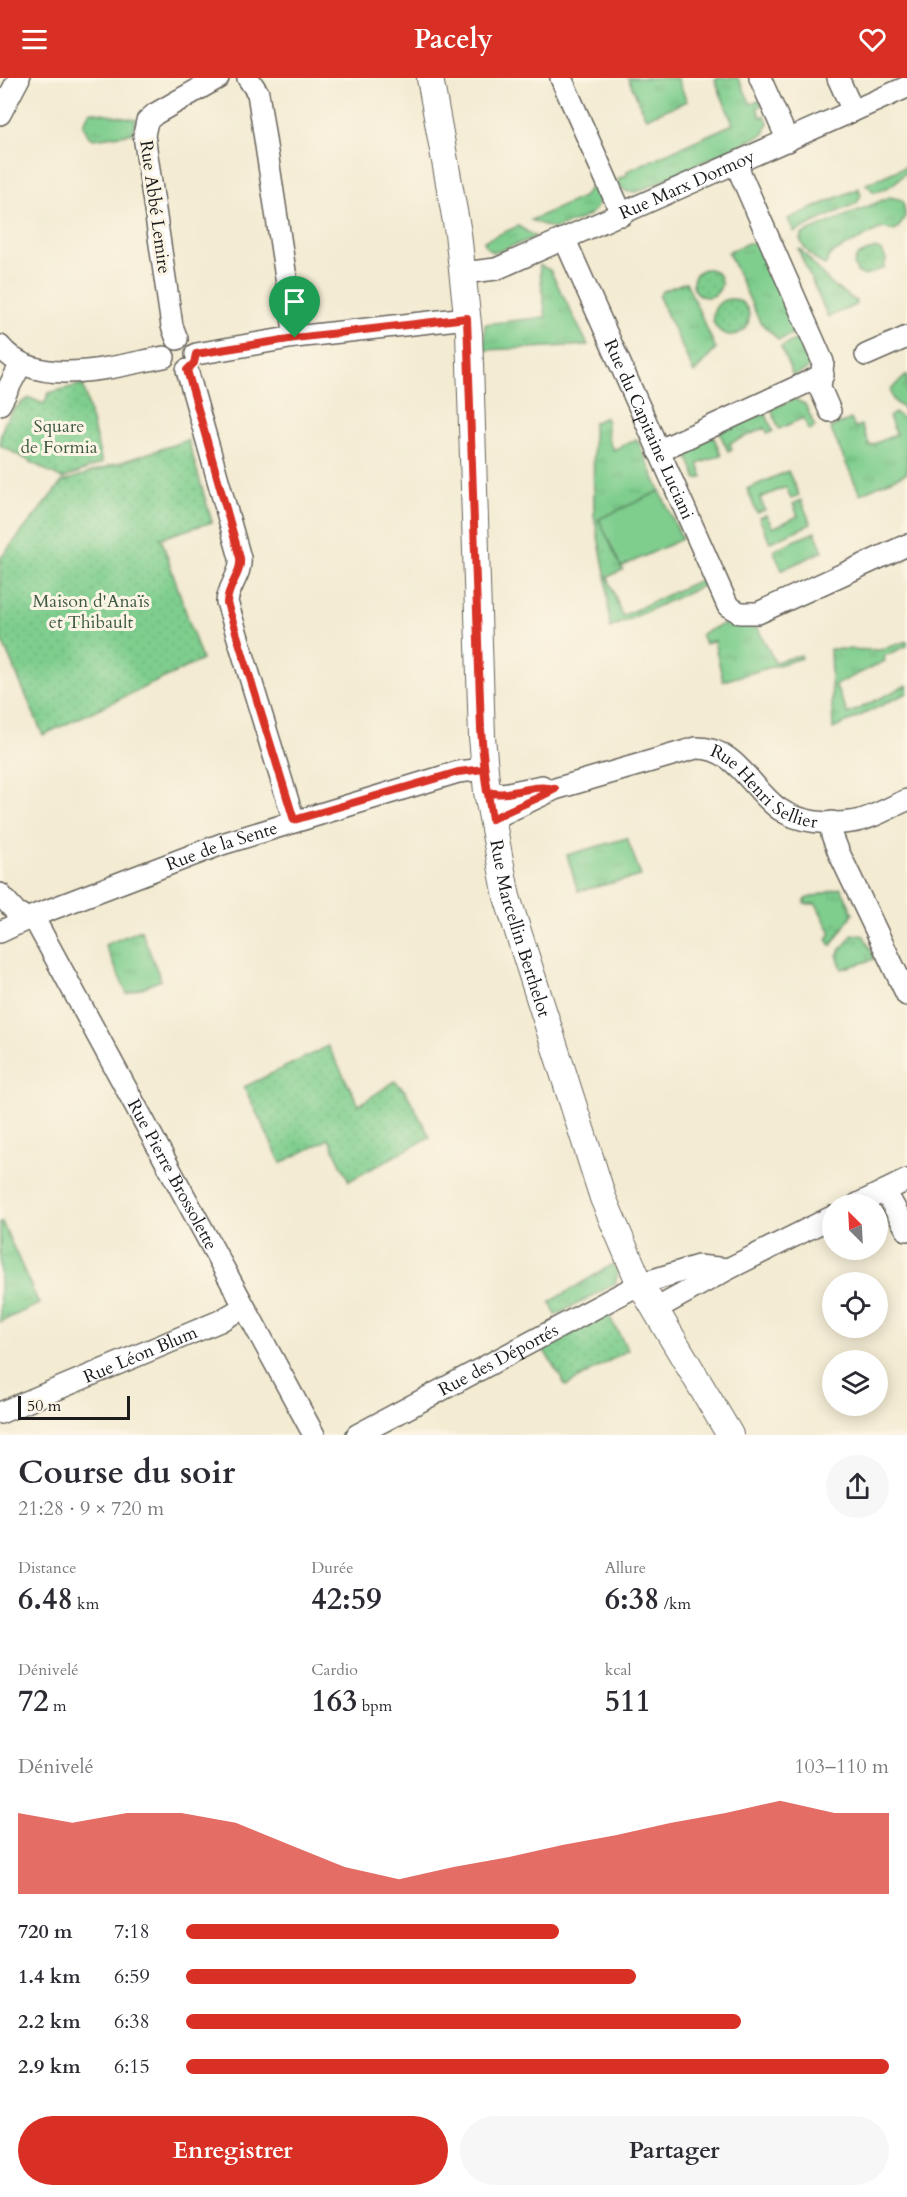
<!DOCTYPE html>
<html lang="fr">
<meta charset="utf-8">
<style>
body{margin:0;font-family:Cardo,serif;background:#f7f7f7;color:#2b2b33;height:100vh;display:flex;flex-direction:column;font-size:22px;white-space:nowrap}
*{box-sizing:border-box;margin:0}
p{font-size:20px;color:#7c7c81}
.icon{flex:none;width:33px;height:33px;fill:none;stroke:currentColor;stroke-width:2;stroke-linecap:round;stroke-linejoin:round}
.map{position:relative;height:1357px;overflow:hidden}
.side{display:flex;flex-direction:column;background:#fff;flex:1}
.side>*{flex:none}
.needle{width:39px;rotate:336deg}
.controls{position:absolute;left:822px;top:1116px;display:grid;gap:12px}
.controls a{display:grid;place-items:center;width:66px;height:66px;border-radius:50%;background:#fff;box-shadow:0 3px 15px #0003;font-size:30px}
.scale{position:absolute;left:18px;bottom:15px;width:112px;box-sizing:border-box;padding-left:6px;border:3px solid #1c1c1c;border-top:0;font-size:16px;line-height:21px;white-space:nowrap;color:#1c1c1c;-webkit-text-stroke:4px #fcf5e5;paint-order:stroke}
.pin{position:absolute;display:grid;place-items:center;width:51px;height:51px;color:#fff;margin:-62px -26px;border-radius:50% 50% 50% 0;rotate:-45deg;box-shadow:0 0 6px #0007}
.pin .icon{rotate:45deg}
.round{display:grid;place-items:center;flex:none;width:63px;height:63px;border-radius:32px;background:#f7f7f7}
.overview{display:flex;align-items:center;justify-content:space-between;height:102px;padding:0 18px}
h1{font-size:33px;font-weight:600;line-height:45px}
.figures{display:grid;grid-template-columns:repeat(3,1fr);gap:9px;height:102px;padding:6px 18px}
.figures div{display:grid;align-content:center}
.figures b{font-size:30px;font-weight:600}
.figures small{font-size:16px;font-weight:400}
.figures p{font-size:16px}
.chart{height:168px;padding:12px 18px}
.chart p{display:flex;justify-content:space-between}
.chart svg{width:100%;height:108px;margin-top:6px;fill:#d93025;opacity:.7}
.action{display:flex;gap:12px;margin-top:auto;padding:12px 18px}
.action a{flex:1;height:69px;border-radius:36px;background:#d93025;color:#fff;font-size:24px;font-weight:600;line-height:69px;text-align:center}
.action a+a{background:#f7f7f7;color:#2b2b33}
ul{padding:0 18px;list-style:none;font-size:20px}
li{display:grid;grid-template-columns:96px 72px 1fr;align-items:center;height:45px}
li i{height:15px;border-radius:8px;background:#d93025}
header{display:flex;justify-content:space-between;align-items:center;height:78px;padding:0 18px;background:#d93025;color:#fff;font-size:27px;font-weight:600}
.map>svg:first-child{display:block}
</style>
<header><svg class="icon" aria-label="menu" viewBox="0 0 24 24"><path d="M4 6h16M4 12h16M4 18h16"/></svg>Pacely<svg class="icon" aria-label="heart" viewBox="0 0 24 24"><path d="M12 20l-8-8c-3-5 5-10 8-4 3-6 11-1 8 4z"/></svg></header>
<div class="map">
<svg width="907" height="1357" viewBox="0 0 907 1357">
<defs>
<pattern id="grass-tufts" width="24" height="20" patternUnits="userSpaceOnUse" patternTransform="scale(1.5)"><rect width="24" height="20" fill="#7fce8e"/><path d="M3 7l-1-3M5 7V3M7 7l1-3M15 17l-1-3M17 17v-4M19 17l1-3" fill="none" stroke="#6db07a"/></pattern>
<pattern id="park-dots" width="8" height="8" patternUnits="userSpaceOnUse" patternTransform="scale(1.5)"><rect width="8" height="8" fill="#7fce8e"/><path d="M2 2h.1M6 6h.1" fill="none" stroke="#6db07a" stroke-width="1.8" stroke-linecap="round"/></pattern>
</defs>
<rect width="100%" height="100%" fill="#fcf5e5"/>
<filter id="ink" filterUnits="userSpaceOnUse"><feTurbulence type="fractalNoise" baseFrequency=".0167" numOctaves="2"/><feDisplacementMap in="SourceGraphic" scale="12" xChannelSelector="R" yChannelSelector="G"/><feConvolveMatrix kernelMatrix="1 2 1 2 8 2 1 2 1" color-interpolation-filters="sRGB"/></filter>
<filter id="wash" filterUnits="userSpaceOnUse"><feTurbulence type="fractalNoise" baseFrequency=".008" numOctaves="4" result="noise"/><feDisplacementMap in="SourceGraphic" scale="24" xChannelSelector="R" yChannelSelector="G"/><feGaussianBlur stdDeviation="1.35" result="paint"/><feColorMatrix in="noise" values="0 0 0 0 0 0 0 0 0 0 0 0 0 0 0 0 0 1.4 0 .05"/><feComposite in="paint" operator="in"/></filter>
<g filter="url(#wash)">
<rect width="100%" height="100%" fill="#f3ebd2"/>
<path fill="url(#grass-tufts)" stroke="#4e7555" stroke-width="1.5" d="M 628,0 L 677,0 L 687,23 L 646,40 Z
M 719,0 L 738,0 L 751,26 L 761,22 L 763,27 L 757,30 L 761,39 L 765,37 L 768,45 L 764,56 L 637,114 L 628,114 L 619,108 L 618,101 L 627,97 L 627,93 L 733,46 L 715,2 Z
M 90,33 L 136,41 L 133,55 L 94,61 L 89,59 L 83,47 Z
M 907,88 L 907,93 C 897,103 889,112 874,114 L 866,106 Z
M 596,108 C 609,139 575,142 553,151 L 531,142 L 583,119 L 588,112 Z
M 859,110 L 861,117 L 857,125 L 794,154 L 788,141 Z
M 890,119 L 902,122 C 907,138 906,141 895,153 L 884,150 L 877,152 L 829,177 L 826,187 C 816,185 804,171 800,161 L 802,156 Z
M 518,148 L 536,159 L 494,175 L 486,169 L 484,163 Z
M 748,165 L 761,165 L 801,252 L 779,262 L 760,244 L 728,174 Z
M 798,171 L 801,172 L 833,208 L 856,223 L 856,227 L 828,239 Z
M 539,187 L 550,192 L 588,267 L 485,272 L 485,246 L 546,239 Z
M 686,204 L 716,271 L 694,295 L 659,219 L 662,213 Z
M 803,258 L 814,283 L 810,290 L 793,298 L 781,269 Z
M 907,297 L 907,332 C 897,327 890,322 891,311 Z
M 794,321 L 805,326 L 815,349 L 809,352 L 803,340 L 779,351 L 771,331 Z
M 765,334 L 773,353 L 768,356 L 765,350 L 730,365 L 732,371 L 728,373 L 719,354 Z
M 895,335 L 907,343 L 907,395 L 860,416 L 830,350 L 851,341 L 855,350 L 861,347 L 870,368 L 896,356 L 889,339 Z
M 606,339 L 608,361 L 613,372 L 637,361 L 660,413 L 599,441 L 623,492 L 608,499 L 622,538 L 704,500 L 707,506 L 610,550 L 606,499 L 594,438 L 593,345 Z
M 713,357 L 721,377 L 698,386 L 703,399 L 697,401 L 684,370 Z
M 788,393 L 799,417 L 791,421 L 786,409 L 760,420 L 765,432 L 757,435 L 747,411 Z
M 801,422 L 811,446 L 770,464 L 759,440 L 766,437 L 773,450 L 798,438 L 793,426 Z
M 815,454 L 823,473 L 782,492 L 773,472 Z
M 727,544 L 758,551 L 775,584 L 801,577 L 802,580 L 723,603 L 714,563 L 705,566 L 701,556 Z
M 907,563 L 907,568 L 884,578 L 885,583 L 835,607 L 848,636 L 907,607 L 907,615 L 833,651 L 830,571 L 880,572 Z
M 627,760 L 641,798 L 578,813 L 567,777 Z
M 841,810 L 853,835 L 831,868 L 827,861 L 831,855 L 816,826 L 805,826 L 805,821 Z
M 141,852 L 161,902 L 127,916 L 105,867 Z
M 853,856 L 864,858 L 875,881 L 842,891 L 837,877 Z
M 2,1144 L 39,1226 L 0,1244 L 0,1145 Z
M 613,1186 L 618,1195 L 615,1206 L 556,1237 L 550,1224 Z"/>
<path fill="url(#park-dots)" stroke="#4e7555" stroke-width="1.5" d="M 875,170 L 882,173 L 886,181 L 884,190 L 865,198 L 857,194 L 854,186 L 857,178 Z
M693 205a14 14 0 1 1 28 0a14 14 0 1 1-28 0Z
M713 239a18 18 0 1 1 36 0a18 18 0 1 1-36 0Z
M 83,306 L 102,385 L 62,401 L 0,367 C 0,347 12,328 30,320 L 44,326 L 49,315 Z
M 188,362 L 212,444 L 161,460 L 202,582 L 43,657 L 0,558 L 0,481 L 62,404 Z
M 328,968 L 359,1027 L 395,1003 L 406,1014 L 430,1059 L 349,1103 L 329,1061 L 281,1085 L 244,1009 Z
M 608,1236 L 628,1272 L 566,1308 L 543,1271 Z"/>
<path fill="#7fce8e" stroke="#4e7555" stroke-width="1.5" d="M 660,413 L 682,461 L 621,489 L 599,441 Z"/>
</g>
<g filter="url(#ink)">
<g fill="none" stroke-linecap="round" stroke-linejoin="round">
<g stroke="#67645c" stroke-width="24">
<g id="minor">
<path d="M 248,0 L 258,15 L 295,259"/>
<path d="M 561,0 L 622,137"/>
<path d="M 760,0 L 788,63"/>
<path d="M 838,0 L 853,33"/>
<path d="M 0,36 L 19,0"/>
<path d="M 736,86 L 823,284 L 820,310 L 830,333"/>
<path id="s1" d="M 565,162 L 728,528 L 740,535 L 758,535 L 907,467"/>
<path id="s2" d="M 463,195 L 496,191 L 907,9"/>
<path d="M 177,261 L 172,248 L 144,57 L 147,43 L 155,36 L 218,0"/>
<path d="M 0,268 C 36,313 115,288 164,279"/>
<path d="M 196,276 L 295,259 L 467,240"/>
<path d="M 866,277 L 907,259"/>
<path d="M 187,292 L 240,480 C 242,496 228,508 227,524 L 294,743"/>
<path d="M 0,326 L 21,286"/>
<path d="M 658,373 L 823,297"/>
<path d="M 487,714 L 503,716 L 542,708"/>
<path id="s3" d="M 492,741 L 555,711 L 696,670 C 736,669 750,710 779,731 C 798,744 828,747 851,744 C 870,742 890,729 907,722"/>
<path d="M 832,744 L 832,757 L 839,775 L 907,917"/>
<path id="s4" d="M 0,816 L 16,834 L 37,846 L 314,1357"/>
<path id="s5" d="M 0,854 L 36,837 L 222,766 L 458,694 L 484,691"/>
<path d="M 885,1113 L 907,1152"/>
<path d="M 858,1126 L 907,1102"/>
<path d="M 656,1231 L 728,1191 L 832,1139"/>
<path id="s6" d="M 0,1335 L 220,1243 L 244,1229"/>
<path id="s7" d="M 357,1357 L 640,1206 L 698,1188 L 728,1191"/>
</g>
</g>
<g stroke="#67645c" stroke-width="28">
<g id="major">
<path id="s8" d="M 430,0 L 458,155 L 469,255 L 482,659 L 487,714 L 507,819 L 603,1120 L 640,1206 L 730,1357"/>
</g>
</g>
<use href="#minor" stroke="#fff" stroke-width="21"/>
<use href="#major" stroke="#fff" stroke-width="26"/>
</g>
</g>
<g fill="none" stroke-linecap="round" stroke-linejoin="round" filter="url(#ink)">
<g stroke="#fff" stroke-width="12">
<path id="route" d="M 295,260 L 196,276 L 194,285 L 187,292 L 240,480 C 242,496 227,508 227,525 L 294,742 L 458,694 L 484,691 L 487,714 C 511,720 530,705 555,711 C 534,723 512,730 492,741 C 487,711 483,682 481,651 L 467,240 L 295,260"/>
</g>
<use href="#route" stroke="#d93025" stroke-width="8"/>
</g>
<g text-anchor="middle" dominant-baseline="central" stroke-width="6" stroke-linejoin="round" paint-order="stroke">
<g font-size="18" fill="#1c1c1c" stroke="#fcf5e5">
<text stroke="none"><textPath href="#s2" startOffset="242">Rue Marx Dormoy</textPath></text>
<text transform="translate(155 129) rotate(82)">Rue Abbé Lemire</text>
<text stroke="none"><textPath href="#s1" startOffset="207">Rue du Capitaine Luciani</textPath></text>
<text stroke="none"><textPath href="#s3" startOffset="298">Rue Henri Sellier</textPath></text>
<text stroke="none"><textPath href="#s5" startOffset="238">Rue de la Sente</textPath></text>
<text stroke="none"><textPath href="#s8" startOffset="858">Rue Marcellin Berthelot</textPath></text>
<text stroke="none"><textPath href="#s4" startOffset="333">Rue Pierre Brossolette</textPath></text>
<text stroke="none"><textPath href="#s6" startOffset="152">Rue Léon Blum</textPath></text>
<text stroke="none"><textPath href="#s7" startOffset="160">Rue des Déportés</textPath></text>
</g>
<g font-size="18" fill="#3f5a44" stroke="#fcf5e5">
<text x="59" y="348">Square<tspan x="59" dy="21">de Formia</tspan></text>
<text x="91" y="523">Maison d'Anaïs<tspan x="91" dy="21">et Thibault</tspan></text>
</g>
</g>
</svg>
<div class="controls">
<a><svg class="needle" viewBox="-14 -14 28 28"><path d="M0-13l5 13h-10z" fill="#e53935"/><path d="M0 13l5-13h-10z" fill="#7c7c81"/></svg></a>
<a><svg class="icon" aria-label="locate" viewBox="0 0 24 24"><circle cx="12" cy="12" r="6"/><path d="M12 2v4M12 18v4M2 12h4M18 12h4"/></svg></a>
<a><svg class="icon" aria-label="layers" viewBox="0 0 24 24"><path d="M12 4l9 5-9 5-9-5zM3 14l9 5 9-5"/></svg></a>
</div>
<div class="scale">50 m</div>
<div class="pin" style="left:295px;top:260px;background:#1e9e55"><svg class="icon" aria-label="arrive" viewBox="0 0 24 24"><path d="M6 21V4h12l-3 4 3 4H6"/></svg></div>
</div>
<section class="side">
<div class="overview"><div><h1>Course du soir</h1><p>21:28 · 9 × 720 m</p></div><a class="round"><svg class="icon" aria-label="share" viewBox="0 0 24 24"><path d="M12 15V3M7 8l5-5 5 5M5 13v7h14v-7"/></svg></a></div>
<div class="figures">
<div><p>Distance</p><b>6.48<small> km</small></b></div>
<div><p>Durée</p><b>42:59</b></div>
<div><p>Allure</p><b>6:38<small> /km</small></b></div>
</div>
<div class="figures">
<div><p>Dénivelé</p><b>72<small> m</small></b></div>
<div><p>Cardio</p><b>163<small> bpm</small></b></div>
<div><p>kcal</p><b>511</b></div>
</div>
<div class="chart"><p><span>Dénivelé</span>103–110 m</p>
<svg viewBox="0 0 160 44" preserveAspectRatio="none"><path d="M0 44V11L10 15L20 11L30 11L40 15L50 24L60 33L70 38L80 33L90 29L100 24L110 20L120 15L130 11L140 6L150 11L160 11V44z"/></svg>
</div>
<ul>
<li><b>720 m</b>7:18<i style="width:53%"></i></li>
<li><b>1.4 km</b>6:59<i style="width:64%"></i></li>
<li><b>2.2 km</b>6:38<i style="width:79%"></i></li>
<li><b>2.9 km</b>6:15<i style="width:100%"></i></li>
</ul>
<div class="action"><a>Enregistrer</a><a>Partager</a></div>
</section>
